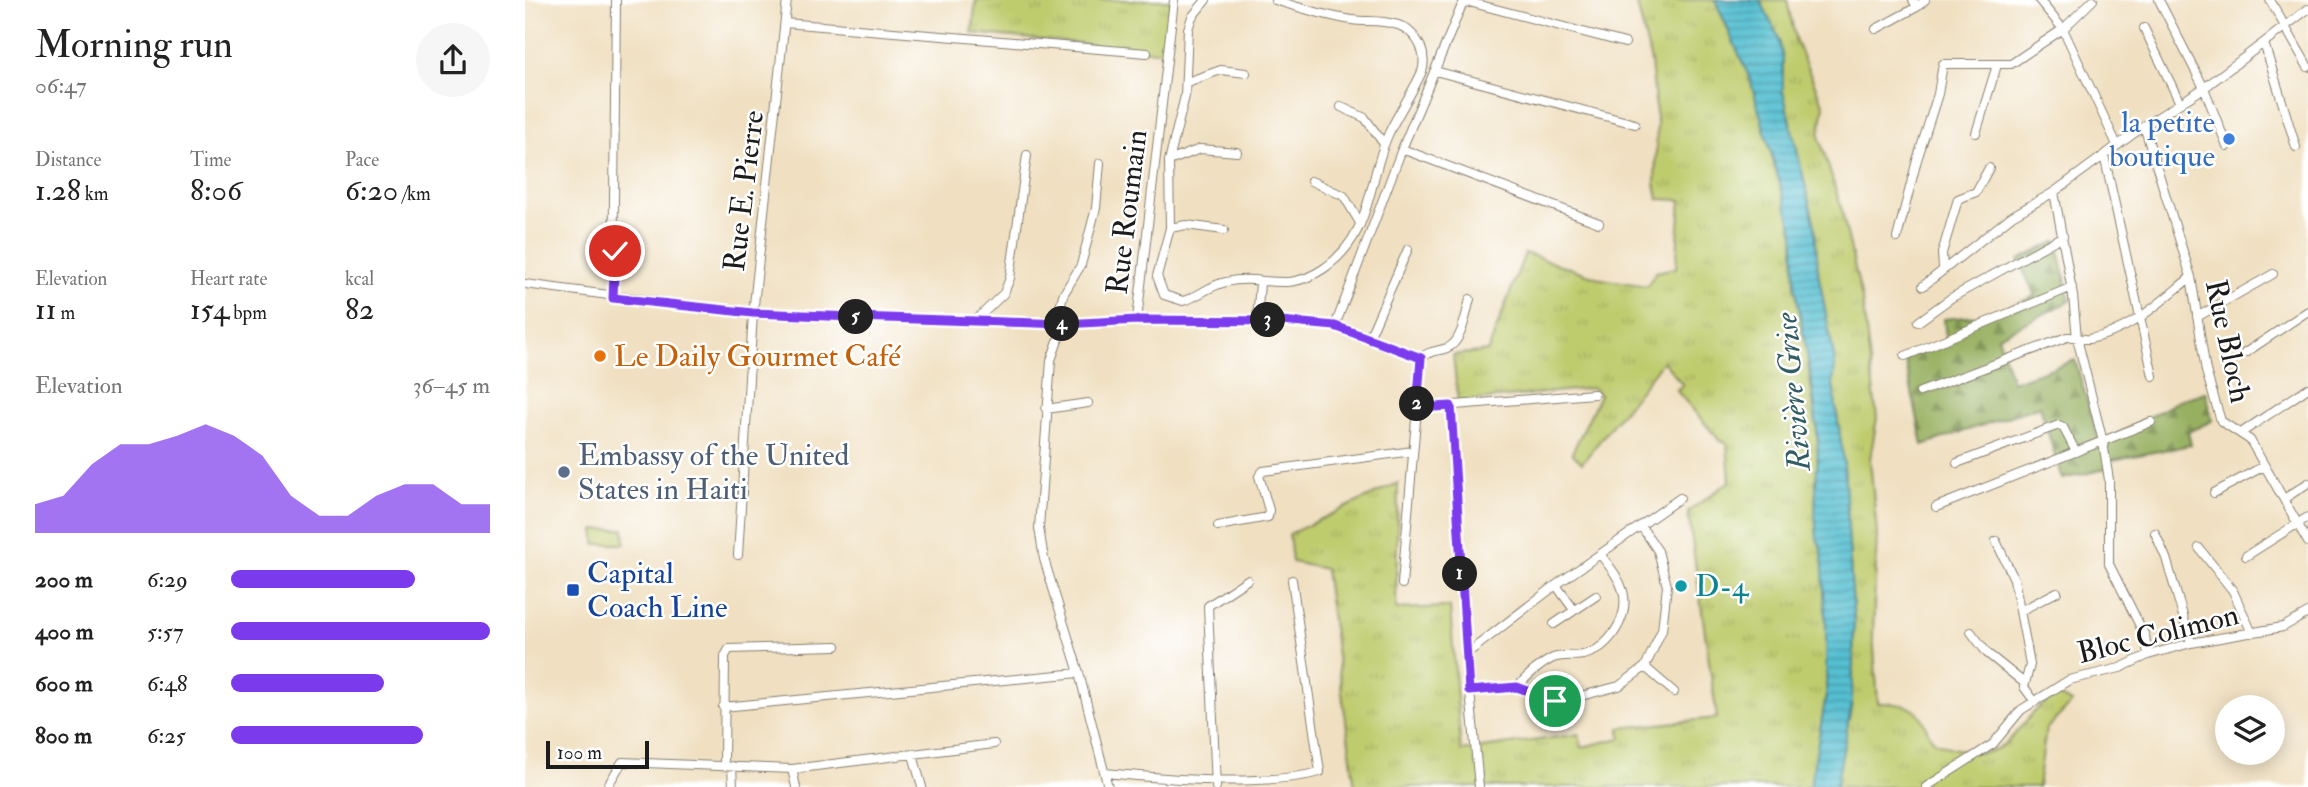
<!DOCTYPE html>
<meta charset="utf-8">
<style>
body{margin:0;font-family:"IM FELL Double Pica",serif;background:#f6f6f6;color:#222;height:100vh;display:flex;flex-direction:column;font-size:26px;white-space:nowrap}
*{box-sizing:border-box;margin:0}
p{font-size:23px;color:#767676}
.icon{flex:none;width:38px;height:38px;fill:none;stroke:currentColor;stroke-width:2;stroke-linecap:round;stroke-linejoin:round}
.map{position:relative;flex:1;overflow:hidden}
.drawer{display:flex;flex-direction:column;background:#fff;width:525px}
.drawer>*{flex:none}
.tools{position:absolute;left:1690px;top:695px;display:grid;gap:14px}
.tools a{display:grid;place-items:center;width:70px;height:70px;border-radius:50%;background:#fff;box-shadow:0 4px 18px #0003;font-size:35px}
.scale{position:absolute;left:21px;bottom:18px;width:103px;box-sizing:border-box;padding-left:7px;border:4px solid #1c1c1c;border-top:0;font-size:19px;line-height:24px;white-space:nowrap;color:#1c1c1c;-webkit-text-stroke:5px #fff;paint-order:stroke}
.pin{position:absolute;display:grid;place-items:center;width:60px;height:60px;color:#fff;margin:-30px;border:4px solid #fff;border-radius:50%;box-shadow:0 2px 7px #0007}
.km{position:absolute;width:35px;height:35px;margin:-18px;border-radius:50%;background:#222;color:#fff;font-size:19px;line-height:35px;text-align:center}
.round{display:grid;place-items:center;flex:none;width:74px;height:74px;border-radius:37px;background:#f6f6f6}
.head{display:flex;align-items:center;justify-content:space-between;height:119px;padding:0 35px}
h1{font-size:38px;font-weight:600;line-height:52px}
.stats{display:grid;grid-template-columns:repeat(3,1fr);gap:10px;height:119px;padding:7px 35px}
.stats div{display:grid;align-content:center}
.stats b{font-size:30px;font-weight:600}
.stats small{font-size:19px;font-weight:400}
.stats p{font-size:19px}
.chart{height:196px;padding:14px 35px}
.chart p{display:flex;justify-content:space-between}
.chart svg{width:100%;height:126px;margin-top:7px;fill:#7c3aed;opacity:.7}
ul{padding:0 35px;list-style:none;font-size:23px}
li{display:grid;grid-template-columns:112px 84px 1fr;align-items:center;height:52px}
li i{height:18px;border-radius:9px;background:#7c3aed}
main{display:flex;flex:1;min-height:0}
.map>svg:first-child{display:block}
</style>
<main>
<section class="drawer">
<div class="head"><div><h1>Morning run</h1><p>06:47</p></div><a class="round"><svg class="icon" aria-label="share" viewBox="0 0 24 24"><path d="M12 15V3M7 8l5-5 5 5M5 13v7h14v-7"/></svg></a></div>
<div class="stats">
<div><p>Distance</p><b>1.28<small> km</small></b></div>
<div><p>Time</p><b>8:06</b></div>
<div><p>Pace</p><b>6:20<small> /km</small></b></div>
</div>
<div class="stats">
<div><p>Elevation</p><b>11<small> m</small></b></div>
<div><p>Heart rate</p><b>154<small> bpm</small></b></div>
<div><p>kcal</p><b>82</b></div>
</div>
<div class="chart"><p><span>Elevation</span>36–45 m</p>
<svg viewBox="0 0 160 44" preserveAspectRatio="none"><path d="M0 44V34L10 31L20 20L30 13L40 13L50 10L60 6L70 10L80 17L90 31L100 38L110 38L120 31L130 27L140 27L150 34L160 34V44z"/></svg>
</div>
<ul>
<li><b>200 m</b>6:29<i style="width:71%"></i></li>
<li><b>400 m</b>5:57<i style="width:100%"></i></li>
<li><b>600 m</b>6:48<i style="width:59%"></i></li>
<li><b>800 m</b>6:25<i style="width:74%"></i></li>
</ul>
</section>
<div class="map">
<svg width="1783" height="787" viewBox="0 0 1783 787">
<defs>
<pattern id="grass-tufts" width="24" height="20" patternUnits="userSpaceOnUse" patternTransform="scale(1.75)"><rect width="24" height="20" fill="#bfcc6e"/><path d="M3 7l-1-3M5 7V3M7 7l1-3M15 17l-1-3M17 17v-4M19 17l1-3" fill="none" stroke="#a4af5f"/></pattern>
<pattern id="forest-firs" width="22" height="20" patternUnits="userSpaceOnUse" patternTransform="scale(1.75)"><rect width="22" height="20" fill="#97b061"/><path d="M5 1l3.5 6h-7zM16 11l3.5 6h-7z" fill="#7a8e4f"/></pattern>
<pattern id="water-rules" width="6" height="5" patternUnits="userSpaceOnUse" patternTransform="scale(1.75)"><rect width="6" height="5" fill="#55bfd1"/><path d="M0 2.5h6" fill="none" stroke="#469aa9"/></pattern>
</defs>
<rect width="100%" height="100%" fill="#fff"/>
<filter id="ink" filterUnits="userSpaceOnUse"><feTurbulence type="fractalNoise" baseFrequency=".0143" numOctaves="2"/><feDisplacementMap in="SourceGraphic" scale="14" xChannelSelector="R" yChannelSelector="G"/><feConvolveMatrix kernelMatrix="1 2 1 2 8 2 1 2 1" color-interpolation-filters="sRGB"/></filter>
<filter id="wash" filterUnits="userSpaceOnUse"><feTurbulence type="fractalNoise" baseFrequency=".00686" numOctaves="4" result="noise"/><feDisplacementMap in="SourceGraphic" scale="28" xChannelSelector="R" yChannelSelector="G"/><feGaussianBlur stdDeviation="1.57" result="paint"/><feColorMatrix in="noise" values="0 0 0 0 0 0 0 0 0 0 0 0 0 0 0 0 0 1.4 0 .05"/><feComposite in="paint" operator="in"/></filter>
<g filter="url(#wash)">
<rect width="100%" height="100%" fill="#f0e0c1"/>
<path fill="url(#grass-tufts)" stroke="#6e7445" stroke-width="2" d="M 451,0 L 646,0 L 642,52 L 447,33 Z
M 1111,0 L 1190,0 L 1225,79 L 1269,233 L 1270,286 L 1277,316 L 1293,442 L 1290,513 L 1292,538 L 1297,552 L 1301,607 L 1301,695 L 1288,779 L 1285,787 L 830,787 L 800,569 L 767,562 L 764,534 L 873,483 L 871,609 L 925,607 L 936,751 L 1054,734 L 1057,747 L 1096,738 L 1095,728 L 1192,718 L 1163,512 L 1205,481 L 1202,443 L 1195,441 L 1151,390 L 1158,385 L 1138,361 L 1057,463 L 1047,453 L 1075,395 L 1068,388 L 933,402 L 928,355 L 963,351 L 1000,253 L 1077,279 L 1122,286 L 1131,272 L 1151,268 L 1156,200 L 1133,199 L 1130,183 L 1132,123 L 1126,62 Z
M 1235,0 L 1262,0 L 1271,42 L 1299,106 L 1294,136 L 1316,207 L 1337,299 L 1352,418 L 1345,459 L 1352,533 L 1348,634 L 1353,703 C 1367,704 1384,703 1394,714 C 1400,720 1401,731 1407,738 C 1413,747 1452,755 1463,752 C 1494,744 1499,709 1533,696 L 1547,703 L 1521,729 L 1513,787 L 1311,787 L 1328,681 L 1329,623 L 1319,465 L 1308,385 L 1310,363 L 1293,272 L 1290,226 L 1258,92 L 1255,42 Z"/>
<path fill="url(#forest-firs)" stroke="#5a663e" stroke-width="2" d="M 1532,241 L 1545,301 L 1473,336 L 1487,382 L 1550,360 L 1575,444 L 1655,400 L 1681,392 L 1687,421 L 1663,432 L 1666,445 L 1587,460 L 1580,469 L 1537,479 L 1515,406 L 1398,445 L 1380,359 L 1421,341 L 1419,319 L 1464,315 L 1510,296 L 1494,260 Z"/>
<path fill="#bfcc6e" stroke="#6e7445" stroke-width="2" d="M 99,529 L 100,544 L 70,544 L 70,530 Z"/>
<path fill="url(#water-rules)" stroke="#386e76" stroke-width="2" d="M 1190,0 L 1235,0 L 1253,36 L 1258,58 L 1258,92 L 1290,226 L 1293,272 L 1310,363 L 1308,385 L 1319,465 L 1329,623 L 1327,703 L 1311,787 L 1285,787 L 1301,695 L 1301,631 L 1297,552 L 1292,538 L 1290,513 L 1293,442 L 1288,390 L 1270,286 L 1269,233 L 1225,79 Z"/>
</g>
<g filter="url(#ink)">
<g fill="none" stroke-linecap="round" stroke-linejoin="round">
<g stroke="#867e6e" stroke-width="10">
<path id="street" d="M 681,0 L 667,17 L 663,29 L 660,96 L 644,161 L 645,228 L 632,276 L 639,295 L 658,301 C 673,297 685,285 701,282 C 737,273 759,295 798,269 C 849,235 842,180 864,133 C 870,118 896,79 898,68 C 900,55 896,43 887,34 C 882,29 876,25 869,24 C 855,20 841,22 827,20 C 801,16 775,8 750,0
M 1388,0 L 1392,7 L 1400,0
M 1514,0 L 1538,29 L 1592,145
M 1634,0 L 1679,88 L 1702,146
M 1745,0 L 1783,67
M 260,23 L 622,53
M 1619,28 L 1655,103
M 1351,29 L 1392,7
M 1739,43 L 1771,147
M 910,71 L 1110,124
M 662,82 L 696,70 L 721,73
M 816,107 L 840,118 L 859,144
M 1619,126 L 1666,277 L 1681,371 L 1696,421 L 1725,440 L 1783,542
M 1451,133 L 1472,65
M 877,149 L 1074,223
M 1579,155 L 1628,376
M 644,161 L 675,149 L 712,152
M 786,181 L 819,196 L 835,223
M 1529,192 L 1548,296 L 1552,338 L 1578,442 L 1584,480 L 1584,564 L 1620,636 L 1623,655
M 645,228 L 661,225 L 699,230
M 1372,238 L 1392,160 L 1413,94 L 1418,64 L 1486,64 L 1538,29 L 1568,0
M 1418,268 L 1417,253 L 1433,199 L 1451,192 L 1464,168
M 0,284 L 228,314 L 539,324 L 612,320 L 756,321 L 810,326 L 896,358 L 892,408 L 1069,394
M 1398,286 L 1487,216 L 1529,192 L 1619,126 L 1679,88 L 1783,9
M 88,298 L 91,0
M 1672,317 L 1748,274
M 612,320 L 649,0
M 732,320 L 735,283
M 450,321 L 479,293 L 485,278 L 502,155
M 1393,322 L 1426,298 L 1538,236
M 531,324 L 538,295 L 556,265 L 571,208 L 575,163
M 539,324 L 526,360 L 514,528 L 519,559 L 554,673 L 583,787
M 810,326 L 877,149 L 937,5 L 944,2 L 1100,43
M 844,338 L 883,249
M 1720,353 L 1783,311
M 1380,356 L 1547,287
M 896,358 C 905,350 911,352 922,348 C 937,343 941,313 945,299
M 1395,392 L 1542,337 C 1550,336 1556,340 1564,339 C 1605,332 1635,302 1666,277
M 926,406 L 945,691 L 992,687 L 1020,700 L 1041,700 L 1094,686 L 1120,667 L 1137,630 L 1142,586 L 1133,551 L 1116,526
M 521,409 L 563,403
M 1716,433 L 1783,388
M 1432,463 L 1534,425 L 1538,427 L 1551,452
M 1689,493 L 1739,466
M 1759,499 L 1783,483
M 1411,507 L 1626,422
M 693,526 L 743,517 L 744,510 L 734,476 L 738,471 L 888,451
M 1630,533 L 1641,558 L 1666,643
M 1471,541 L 1489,579 L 1503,653 L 1505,665 L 1499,687 L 1510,702
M 1674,548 L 1708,591 L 1727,633
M 213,555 L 228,314 L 262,0
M 1721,556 L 1783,517
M 877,584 L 892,408
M 1031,585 L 1049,610
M 1495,611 L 1532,592
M 1029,624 L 1071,596
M 1446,632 L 1462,653 L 1498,682
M 940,655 L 1031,585 L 1155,498
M 1120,667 L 1149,692
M 992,687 C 1002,676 1013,666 1026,659 C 1036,654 1047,657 1058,655 C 1084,649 1105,617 1098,591 C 1094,577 1084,566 1075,554
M 945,691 L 954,787
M 198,707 L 554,673
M 388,755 L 397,787
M 199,766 L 200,656 L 204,649 L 311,646
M 207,766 L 208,787
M 267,769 L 271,787
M 580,773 C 643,779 736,787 795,772 L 767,580
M 82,787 L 97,762 L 267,769 L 469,744
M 691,787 L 683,606 L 722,580
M 1401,787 L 1468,744 L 1496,710 L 1544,680 L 1595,668 L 1623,655 L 1666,643 L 1758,627 L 1783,613"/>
</g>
<use href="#street" stroke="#fff" stroke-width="8"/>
</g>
</g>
<g fill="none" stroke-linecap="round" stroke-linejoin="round" filter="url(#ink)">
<g stroke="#fff" stroke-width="14">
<path id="route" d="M 90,251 L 88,298 L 228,313 L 302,316 L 539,324 L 612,320 L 756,321 L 810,326 L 896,358 L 892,408 L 926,406 L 944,691 L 992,687 L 1030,701"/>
</g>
<use href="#route" stroke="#7c3aed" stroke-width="9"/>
</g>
<circle fill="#3f7fe0" stroke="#fff" stroke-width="2.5" cx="1704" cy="139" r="7"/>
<circle fill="#e8710a" stroke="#fff" stroke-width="2.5" cx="75" cy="356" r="7"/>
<circle fill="#5c6f8a" stroke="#fff" stroke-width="2.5" cx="39" cy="472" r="7"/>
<circle fill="#0f9aa8" stroke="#fff" stroke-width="2.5" cx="1156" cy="586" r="7"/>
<rect fill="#1a4fb4" stroke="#fff" stroke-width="2.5" x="41" y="583" width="14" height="14" rx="3.5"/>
<g text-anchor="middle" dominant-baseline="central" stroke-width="5" stroke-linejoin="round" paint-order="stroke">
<g font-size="30" fill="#366cbe" stroke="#fff" text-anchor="end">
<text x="1690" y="122">la petite<tspan x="1690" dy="34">boutique</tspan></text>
</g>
<g font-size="30" fill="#1c1c1c" stroke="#fff">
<text transform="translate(219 191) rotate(-83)">Rue E. Pierre</text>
<text transform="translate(602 212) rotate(-83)">Rue Roumain</text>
<text transform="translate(1703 341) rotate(78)">Rue Bloch</text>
<text transform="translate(1633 634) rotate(-14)">Bloc Colimon</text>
</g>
<g font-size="30" fill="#c56008" stroke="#fff" text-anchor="start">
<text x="89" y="356">Le Daily Gourmet Café</text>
</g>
<g font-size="30" fill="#4e5e75" stroke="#fff" text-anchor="start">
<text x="53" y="455">Embassy of the United<tspan x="53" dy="34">States in Haiti</tspan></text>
</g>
<g font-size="30" fill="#164399" stroke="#fff" text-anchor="start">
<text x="62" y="573">Capital<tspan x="62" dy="34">Coach Line</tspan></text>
</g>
<g font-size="30" fill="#0d838f" stroke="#fff" text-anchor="start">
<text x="1170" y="586">D-4</text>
</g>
<g font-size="32" font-style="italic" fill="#335d64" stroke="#fff">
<text transform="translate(1268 392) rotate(-95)">Rivière Grise</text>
</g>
</g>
</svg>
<div class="tools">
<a><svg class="icon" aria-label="layers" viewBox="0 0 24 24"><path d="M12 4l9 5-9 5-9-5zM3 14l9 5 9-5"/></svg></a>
</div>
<div class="scale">100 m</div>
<div class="pin" style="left:1030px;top:701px;background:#1e9e55"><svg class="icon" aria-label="arrive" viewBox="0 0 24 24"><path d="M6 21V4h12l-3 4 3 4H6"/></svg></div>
<div class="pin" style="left:90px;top:251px;background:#d93025"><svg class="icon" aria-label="check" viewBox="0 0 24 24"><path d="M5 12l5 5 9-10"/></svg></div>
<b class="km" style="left:935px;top:574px">1</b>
<b class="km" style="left:892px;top:404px">2</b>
<b class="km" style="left:743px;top:320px">3</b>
<b class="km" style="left:537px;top:324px">4</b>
<b class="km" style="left:331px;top:317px">5</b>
</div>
</main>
